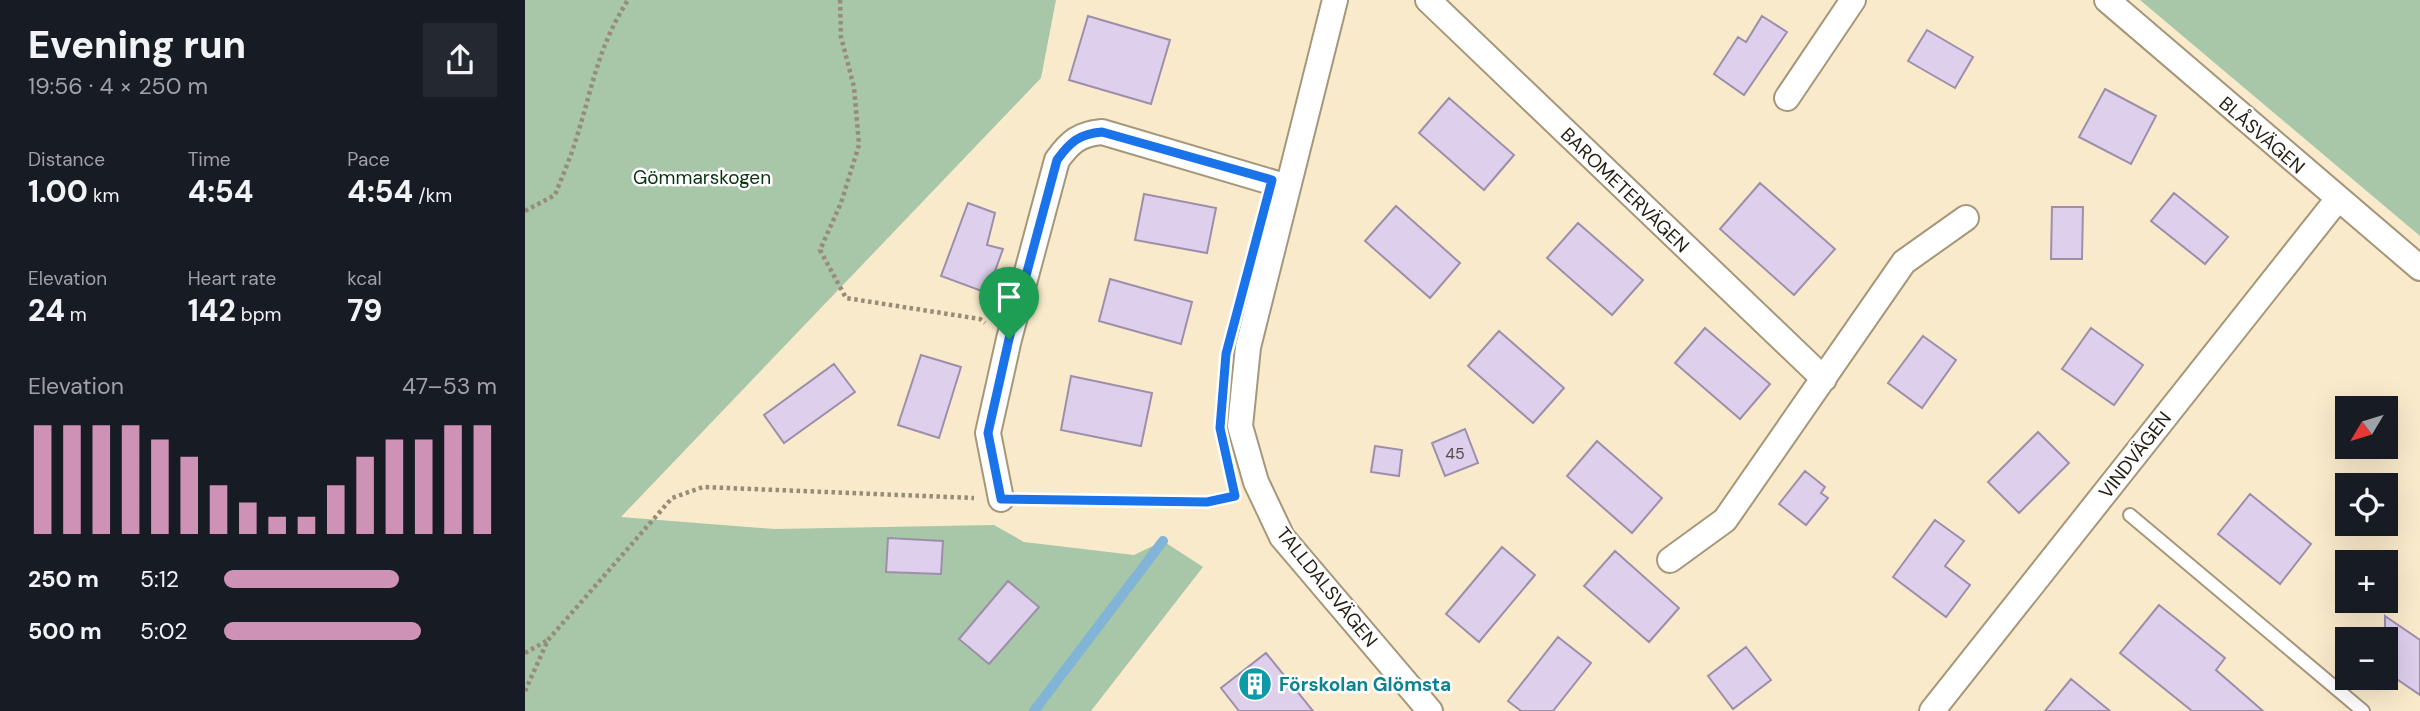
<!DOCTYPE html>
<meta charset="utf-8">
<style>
body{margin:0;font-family:"DM Sans",sans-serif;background:#242831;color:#f1f3f6;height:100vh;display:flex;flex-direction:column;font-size:26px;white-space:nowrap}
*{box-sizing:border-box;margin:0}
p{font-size:23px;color:#9ea1a6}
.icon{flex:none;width:38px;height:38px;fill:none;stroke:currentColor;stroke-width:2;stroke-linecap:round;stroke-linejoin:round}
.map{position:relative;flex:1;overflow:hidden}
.details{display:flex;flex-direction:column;background:#171b24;width:525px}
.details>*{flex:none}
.needle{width:46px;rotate:232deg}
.controls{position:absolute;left:1810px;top:396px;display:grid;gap:14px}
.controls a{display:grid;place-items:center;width:63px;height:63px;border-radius:0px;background:#171b24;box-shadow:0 7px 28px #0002;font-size:35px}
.pin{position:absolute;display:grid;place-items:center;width:60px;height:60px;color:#fff;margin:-72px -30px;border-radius:50% 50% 50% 0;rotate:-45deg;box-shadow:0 0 7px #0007}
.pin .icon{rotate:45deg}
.round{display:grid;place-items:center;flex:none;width:74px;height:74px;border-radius:0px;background:#242831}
.head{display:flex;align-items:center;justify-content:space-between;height:119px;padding:0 28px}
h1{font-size:38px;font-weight:800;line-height:52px}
.metrics{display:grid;grid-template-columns:repeat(3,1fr);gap:10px;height:119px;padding:7px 28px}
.metrics div{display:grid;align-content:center}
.metrics b{font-size:30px;font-weight:800}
.metrics small{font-size:19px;font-weight:400}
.metrics p{font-size:19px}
.chart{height:196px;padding:14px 28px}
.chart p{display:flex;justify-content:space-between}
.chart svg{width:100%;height:126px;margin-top:7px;stroke:#ce92b6;stroke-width:6}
ul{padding:0 28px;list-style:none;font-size:23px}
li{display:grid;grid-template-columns:112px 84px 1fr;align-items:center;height:52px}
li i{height:18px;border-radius:9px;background:#ce92b6}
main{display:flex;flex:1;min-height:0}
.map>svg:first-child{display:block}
</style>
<main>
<section class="details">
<div class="head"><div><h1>Evening run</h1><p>19:56 · 4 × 250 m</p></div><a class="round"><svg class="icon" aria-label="share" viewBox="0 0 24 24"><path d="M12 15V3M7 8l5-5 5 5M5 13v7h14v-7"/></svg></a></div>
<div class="metrics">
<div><p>Distance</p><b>1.00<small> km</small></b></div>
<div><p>Time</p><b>4:54</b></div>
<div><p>Pace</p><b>4:54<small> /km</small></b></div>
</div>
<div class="metrics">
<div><p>Elevation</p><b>24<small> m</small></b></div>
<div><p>Heart rate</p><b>142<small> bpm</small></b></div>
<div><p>kcal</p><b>79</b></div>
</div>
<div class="chart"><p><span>Elevation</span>47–53 m</p>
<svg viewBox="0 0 160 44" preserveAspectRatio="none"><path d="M5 44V6M15 44V6M25 44V6M35 44V6M45 44V11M55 44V17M65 44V27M75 44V33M85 44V38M95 44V38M105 44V27M115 44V17M125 44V11M135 44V11M145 44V6M155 44V6"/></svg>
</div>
<ul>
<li><b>250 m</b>5:12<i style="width:64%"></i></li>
<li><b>500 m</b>5:02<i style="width:72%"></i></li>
</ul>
</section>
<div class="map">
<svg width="1895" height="711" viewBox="0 0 1895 711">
<rect width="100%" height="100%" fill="#faeacc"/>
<path fill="#a7c7a8" d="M 0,0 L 531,0 L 516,78 L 96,517 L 250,529 L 469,525 L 499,542 L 609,555 L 638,541 L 678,567 L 566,711 L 0,711 Z
M 1615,0 L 1895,0 L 1895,236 Z"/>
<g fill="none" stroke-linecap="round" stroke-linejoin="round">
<path stroke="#82b4d7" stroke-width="10" d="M 509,711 L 638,541"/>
</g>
<path fill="#decfed" stroke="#9d8faa" stroke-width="2" d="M 563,16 L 645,40 L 626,104 L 544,80 Z
M 1237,16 L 1262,32 L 1219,95 L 1189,74 L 1213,37 L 1221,42 Z
M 1402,30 L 1448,57 L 1430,88 L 1383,61 Z
M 1580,89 L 1631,116 L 1606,164 L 1554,137 Z
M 924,98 L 989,155 L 959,190 L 894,133 Z
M 1235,183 L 1310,249 L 1269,295 L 1195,229 Z
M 1649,193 L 1703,237 L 1680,264 L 1626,221 Z
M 619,194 L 691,208 L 682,253 L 610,240 Z
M 443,203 L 470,213 L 462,245 L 478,249 L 462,293 L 416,276 Z
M 871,206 L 935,263 L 905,298 L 840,241 Z
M 1527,207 L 1558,207 L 1557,259 L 1526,259 Z
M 1053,223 L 1118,280 L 1087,315 L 1022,258 Z
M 585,279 L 667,302 L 656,344 L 574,321 Z
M 1180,328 L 1245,384 L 1215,419 L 1150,363 Z
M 1566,328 L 1618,365 L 1589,405 L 1537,369 Z
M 974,331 L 1039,388 L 1008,423 L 943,366 Z
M 1398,336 L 1431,360 L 1397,408 L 1363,383 Z
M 396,355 L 436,367 L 414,438 L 373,425 Z
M 309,364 L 330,392 L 259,443 L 239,415 Z
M 546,376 L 627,393 L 616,446 L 536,430 Z
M 940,429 L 953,463 L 920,476 L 907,443 Z
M 1513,432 L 1544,463 L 1494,513 L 1463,482 Z
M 1072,441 L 1137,498 L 1107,533 L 1042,476 Z
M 850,446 L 877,450 L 874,476 L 846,472 Z
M 1280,471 L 1300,487 L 1296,493 L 1303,498 L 1281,525 L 1254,504 Z
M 1725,494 L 1786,544 L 1755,584 L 1693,534 Z
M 1410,520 L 1439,541 L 1420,566 L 1445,585 L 1421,617 L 1368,577 Z
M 363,538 L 418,541 L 416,574 L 361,572 Z
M 977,547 L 1010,575 L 954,642 L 921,614 Z
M 1090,551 L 1154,608 L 1124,642 L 1059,586 Z
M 483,581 L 514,607 L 464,664 L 434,639 Z
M 1634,605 L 1700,658 L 1691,670 L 1738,711 L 1667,711 L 1595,653 Z
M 1860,616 L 1895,640 L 1895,695 L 1860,671 Z
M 1033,637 L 1066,663 L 1028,711 L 996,711 L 983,701 Z
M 1221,647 L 1246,680 L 1208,709 L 1183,676 Z
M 741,653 L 788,711 L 714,711 L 696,688 Z
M 1546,679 L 1585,711 L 1520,711 Z"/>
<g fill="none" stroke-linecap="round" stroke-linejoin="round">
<g stroke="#a5977a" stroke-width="16">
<path id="service" d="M 1605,515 L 1838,711"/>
</g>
<g stroke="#a5977a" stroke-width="28">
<path id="minor" d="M 810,0 L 723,347 L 715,426 L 731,482 L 757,537 L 905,711
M 903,0 L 1299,379
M 1582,0 L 1895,268
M 1262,98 L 1328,0
M 476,499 L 463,433 L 484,339 L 532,160 C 545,142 554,134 577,132 L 763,187
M 1145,560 L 1200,520 L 1379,262 L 1441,218
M 1407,711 L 1812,200"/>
</g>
<path stroke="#978c76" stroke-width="4.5" stroke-dasharray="3.5 3.5" stroke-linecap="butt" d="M 315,0 L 316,37 L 329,87 L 334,145 L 316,203 L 295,250 L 321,298 L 455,319 L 460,323
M 0,211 L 30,195 C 38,175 47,154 53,133 C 68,84 74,45 103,0
M 503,500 L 682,502 L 707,496
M 0,653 L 23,640
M 0,691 L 23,640 L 147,498 L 178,487 L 449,498"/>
<use href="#service" stroke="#fff" stroke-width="12"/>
<use href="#minor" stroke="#fff" stroke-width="24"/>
</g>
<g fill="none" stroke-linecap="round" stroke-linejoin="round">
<g stroke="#fff" stroke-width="14">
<path id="route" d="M 577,132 L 747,180 L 701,354 L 695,428 L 710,496 L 682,502 L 476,499 L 463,433 L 484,339 L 532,160 C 545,142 554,134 577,132 Z"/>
</g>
<use href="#route" stroke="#1a73e8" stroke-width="9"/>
</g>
<defs>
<g id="building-disc" transform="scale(1.75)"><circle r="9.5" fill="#0f9aa8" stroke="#fff"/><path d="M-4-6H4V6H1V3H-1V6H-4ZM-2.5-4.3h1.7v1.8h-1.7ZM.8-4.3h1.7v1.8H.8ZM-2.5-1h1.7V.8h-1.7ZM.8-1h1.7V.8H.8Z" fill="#fff"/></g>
</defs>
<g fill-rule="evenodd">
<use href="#building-disc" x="730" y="684"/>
</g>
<g text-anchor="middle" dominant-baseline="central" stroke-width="5" stroke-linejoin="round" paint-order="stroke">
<g font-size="16" fill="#524a49">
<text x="930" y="453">45</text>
</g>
<g font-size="19" fill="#231d12" stroke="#fff">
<text transform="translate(1737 135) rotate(41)">BLÅSVÄGEN</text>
<text transform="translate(1100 190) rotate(44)">BAROMETERVÄGEN</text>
<text transform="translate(1610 455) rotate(-52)">VINDVÄGEN</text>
<text transform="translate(802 587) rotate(51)">TALLDALSVÄGEN</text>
</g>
<g font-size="19" fill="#06350e" stroke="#fff">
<text x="177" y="177">Gömmarskogen</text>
</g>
<g font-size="19" font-weight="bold" fill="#0d838f" stroke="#fff" text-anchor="start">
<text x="754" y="684">Förskolan Glömsta</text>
</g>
</g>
</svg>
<div class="controls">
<a><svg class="needle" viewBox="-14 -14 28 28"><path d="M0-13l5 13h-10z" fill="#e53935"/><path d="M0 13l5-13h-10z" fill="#9ea1a6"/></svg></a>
<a><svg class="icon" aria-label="locate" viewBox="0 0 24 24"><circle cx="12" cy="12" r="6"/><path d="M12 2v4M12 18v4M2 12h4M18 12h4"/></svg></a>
<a>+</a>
<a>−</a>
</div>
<div class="pin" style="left:484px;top:339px;background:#1e9e55"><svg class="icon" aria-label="arrive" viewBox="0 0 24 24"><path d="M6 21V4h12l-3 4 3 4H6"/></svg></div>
</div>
</main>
